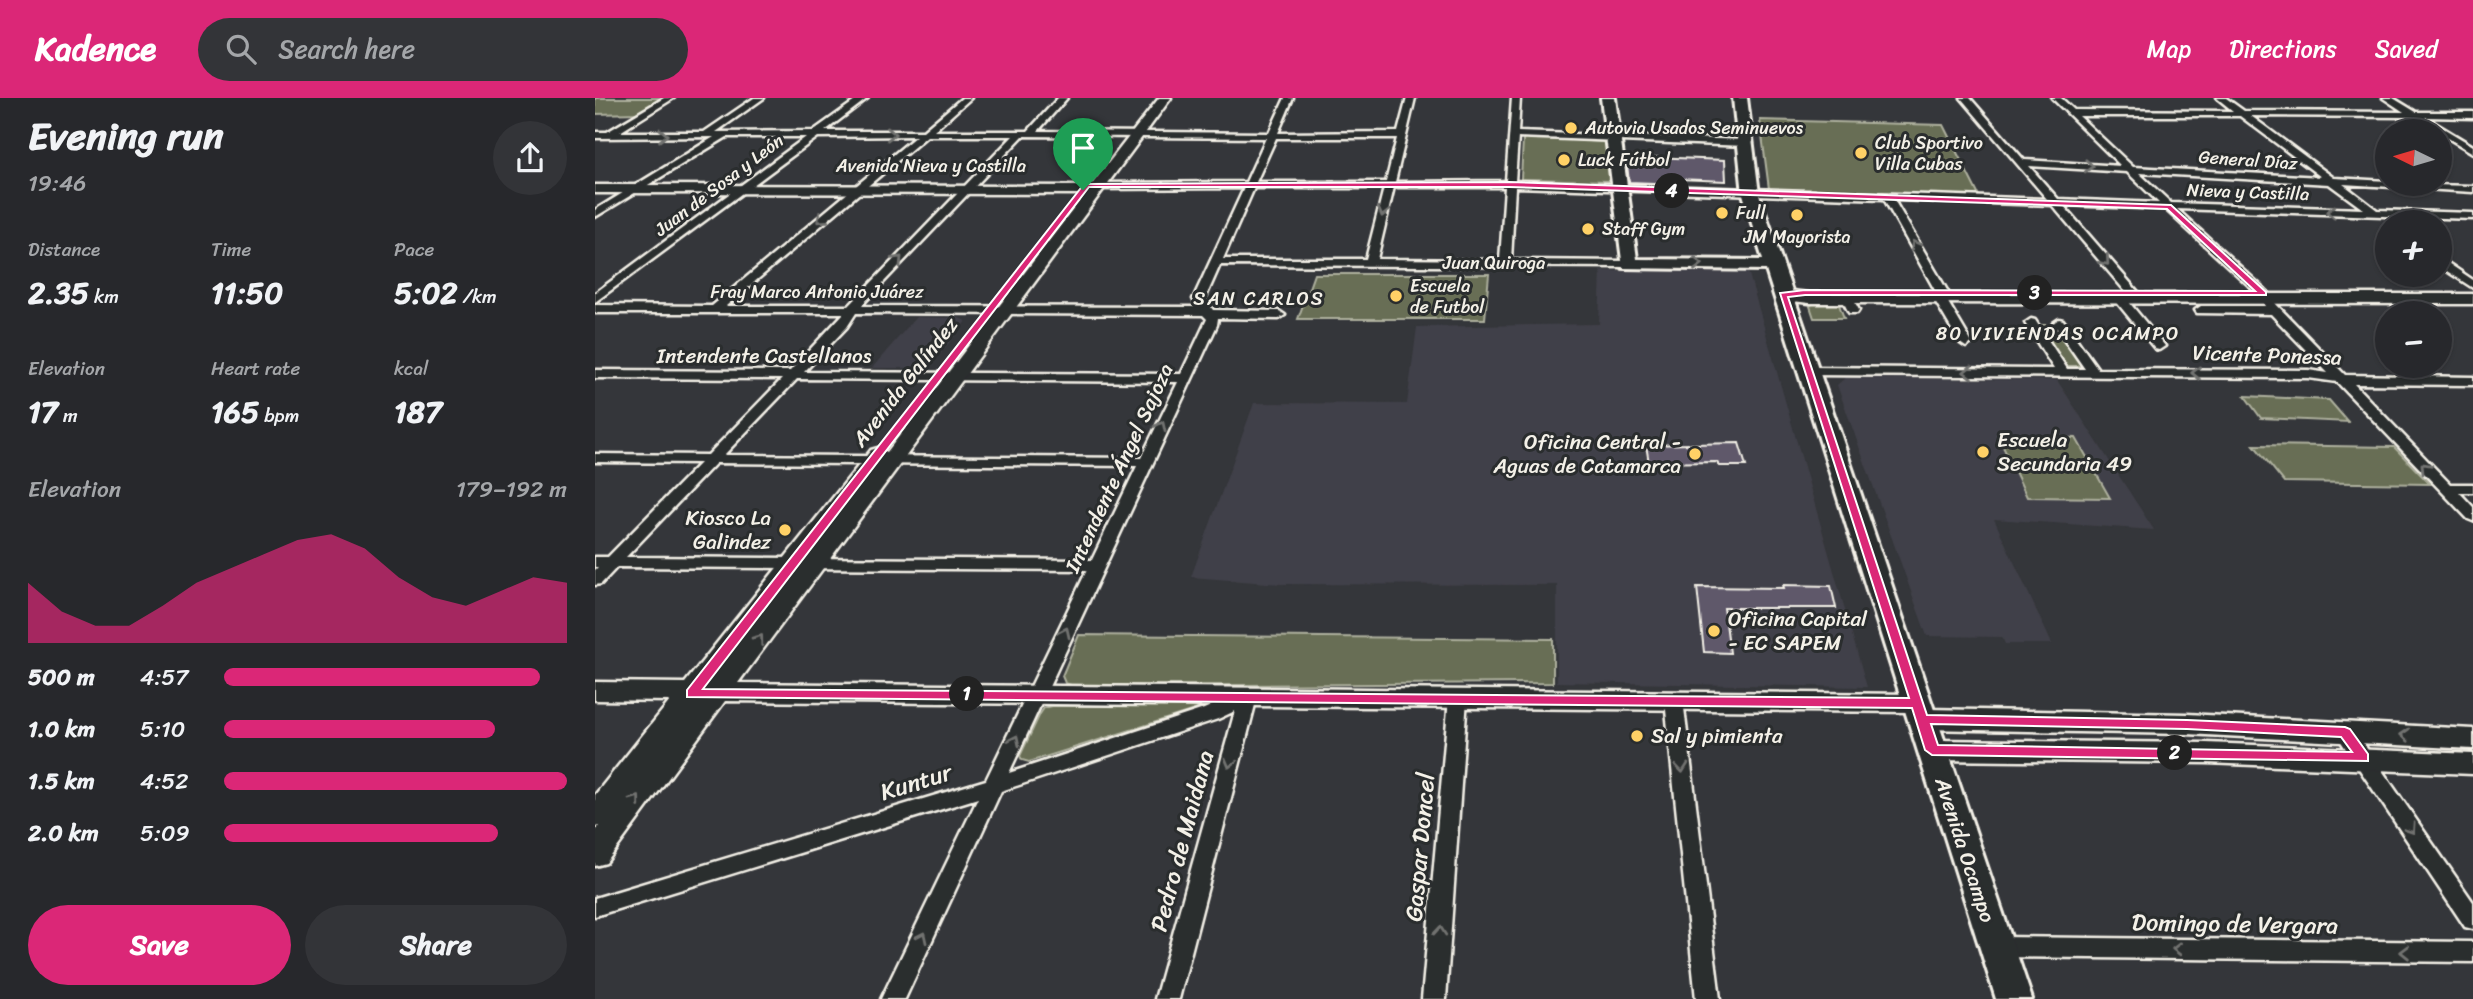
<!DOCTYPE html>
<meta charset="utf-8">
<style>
body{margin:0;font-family:Sriracha,sans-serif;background:#333438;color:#f1f3f6;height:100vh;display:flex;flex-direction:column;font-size:26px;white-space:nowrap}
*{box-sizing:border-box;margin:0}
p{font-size:23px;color:#a4a6a9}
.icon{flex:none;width:38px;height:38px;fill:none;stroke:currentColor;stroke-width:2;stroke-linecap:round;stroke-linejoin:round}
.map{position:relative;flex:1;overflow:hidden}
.panel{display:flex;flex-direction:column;background:#27282c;width:595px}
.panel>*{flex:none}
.needle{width:46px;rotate:275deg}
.controls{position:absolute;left:1780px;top:21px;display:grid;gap:14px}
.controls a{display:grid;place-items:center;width:77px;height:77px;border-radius:50%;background:#27282c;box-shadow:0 2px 5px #0004,0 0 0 2px #434448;font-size:35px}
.pin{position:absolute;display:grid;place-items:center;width:60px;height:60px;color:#fff;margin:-72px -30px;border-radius:50% 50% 50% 0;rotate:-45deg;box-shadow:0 0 7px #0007}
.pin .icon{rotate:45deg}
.km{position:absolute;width:35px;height:35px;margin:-18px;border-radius:50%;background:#222;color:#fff;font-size:19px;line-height:35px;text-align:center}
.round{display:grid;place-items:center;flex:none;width:74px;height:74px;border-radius:37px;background:#333438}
.overview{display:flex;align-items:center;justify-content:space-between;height:119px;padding:0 28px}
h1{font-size:38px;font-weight:800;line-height:52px}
.figures{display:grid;grid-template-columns:repeat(3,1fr);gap:10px;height:119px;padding:7px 28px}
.figures div{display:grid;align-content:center}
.figures b{font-size:30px;font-weight:800}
.figures small{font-size:19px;font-weight:400}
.figures p{font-size:19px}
.chart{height:196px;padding:14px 28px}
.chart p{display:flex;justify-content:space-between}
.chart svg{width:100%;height:126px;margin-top:7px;fill:#db2777;opacity:.7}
.primary-button{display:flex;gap:14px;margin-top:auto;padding:14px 28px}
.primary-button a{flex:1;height:80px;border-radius:42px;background:#db2777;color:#fff;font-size:28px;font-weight:800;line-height:80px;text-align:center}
.primary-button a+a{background:#333438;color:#f1f3f6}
ul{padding:0 28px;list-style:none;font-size:23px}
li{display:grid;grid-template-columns:112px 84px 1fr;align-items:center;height:52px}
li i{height:18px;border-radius:9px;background:#db2777}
header{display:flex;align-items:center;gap:42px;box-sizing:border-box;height:98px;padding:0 35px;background:#db2777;color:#fff}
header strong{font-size:33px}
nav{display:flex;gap:38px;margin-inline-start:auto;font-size:24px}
.search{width:490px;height:63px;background:#333438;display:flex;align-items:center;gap:18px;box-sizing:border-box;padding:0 24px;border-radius:38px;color:#a4a6a9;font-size:26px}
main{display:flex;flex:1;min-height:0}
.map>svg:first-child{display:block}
</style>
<header>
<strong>Kadence</strong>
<div class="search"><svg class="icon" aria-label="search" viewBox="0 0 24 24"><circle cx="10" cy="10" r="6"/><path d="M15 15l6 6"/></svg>Search here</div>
<nav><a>Map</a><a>Directions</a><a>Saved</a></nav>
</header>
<main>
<section class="panel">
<div class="overview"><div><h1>Evening run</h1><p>19:46</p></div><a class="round"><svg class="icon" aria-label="share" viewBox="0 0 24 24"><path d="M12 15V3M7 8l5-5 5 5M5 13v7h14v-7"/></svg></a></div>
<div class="figures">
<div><p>Distance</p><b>2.35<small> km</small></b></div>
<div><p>Time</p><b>11:50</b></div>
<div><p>Pace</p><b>5:02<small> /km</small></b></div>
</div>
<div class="figures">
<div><p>Elevation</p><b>17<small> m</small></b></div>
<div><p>Heart rate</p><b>165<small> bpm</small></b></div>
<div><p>kcal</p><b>187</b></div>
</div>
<div class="chart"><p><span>Elevation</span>179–192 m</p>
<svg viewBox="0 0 160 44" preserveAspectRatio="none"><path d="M0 44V23L10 33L20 38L30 38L40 31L50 23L60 18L70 13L80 8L90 6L100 11L110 21L120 28L130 31L140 26L150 21L160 23V44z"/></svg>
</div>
<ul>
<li><b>500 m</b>4:57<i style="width:92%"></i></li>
<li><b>1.0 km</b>5:10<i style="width:79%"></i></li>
<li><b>1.5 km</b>4:52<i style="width:100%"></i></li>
<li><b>2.0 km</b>5:09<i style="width:80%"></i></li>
</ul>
<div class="primary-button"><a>Save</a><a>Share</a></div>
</section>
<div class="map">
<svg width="1878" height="901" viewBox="0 0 1878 901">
<rect width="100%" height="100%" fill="#34363a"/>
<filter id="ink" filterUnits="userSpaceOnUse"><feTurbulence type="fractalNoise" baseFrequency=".0143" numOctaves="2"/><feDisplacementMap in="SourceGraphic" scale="14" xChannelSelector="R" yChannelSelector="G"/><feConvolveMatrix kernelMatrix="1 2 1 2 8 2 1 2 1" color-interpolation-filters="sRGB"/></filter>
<g filter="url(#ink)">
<path fill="#414049" d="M 1006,173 L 1153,173 L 1272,589 L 962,584 L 962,487 L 686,486 L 596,479 L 659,305 L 812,306 L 822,229 L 1004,226 Z
M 321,219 L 364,220 L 371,223 L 337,266 L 325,270 L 277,270 Z
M 1250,280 L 1462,282 L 1559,432 L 1399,421 L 1457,546 L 1410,546 L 1407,539 L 1332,538 L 1242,287 Z"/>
<path fill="#676e54" stroke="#aeb09e" stroke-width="2" d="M 0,0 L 70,0 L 45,15 L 0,16 Z
M 1165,22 L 1348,27 L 1384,98 L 1174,91 Z
M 933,39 L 1011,44 L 1014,83 L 926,81 L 928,41 Z
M 719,176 L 894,176 L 890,221 L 703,221 Z
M 1220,204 L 1243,204 L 1249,220 L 1219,220 L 1215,208 Z
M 1443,227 L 1460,227 L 1488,268 L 1471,268 Z
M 1650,298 L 1734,302 L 1753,324 L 1666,320 Z
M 1403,338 L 1481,340 L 1515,400 L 1432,399 Z
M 1659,347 L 1799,349 L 1835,386 L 1689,384 Z
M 484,537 L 958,541 L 958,585 L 479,588 L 470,585 L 467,578 Z
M 457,608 L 607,608 L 609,609 L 434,664 L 427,662 L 425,658 L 445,616 L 449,610 Z"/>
<path fill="#5e596b" stroke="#f4f1e8" stroke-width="2" d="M 1031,58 L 1130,62 L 1131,83 L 1083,81 L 1083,86 L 1034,84 Z
M 1144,345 L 1151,368 L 1124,368 L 1122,364 L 1054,365 L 1051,347 Z
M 1188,487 L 1236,488 L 1241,510 L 1129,510 L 1135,555 L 1109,554 L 1102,489 L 1189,490 Z"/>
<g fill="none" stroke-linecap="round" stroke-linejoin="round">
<g stroke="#f4f1e8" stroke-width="5">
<path id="street" d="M 69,0 L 79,0 L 25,34 L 109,34 L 159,0 L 169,0 L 121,34 L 218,33 L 264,0 L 273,0 L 230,33 L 328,33 L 367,0 L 376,0 L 339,33 L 433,33 L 463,0 L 472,0 L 443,33 L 674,35 L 690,0 L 698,0 L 683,35 L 803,34 L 812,0 L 820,0 L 800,84 L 911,83 L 917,0 L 925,0 L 923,34 L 1151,42 L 1156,45 L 1151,48 L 923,39 L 920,83 L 1452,101 L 1366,0 L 1375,0 L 1429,62 L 1526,68 L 1457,0 L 1466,0 L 1479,12 L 1638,13 L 1622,0 L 1631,0 L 1649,13 L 1809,14 L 1788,0 L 1798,0 L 1821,14 L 1878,14 L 1878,20 L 1830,19 L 1878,48 L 1878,55 L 1818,19 L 1656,18 L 1739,80 L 1792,83 L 1792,86 L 1878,88 L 1878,94 L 1748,86 L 1782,112 L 1878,115 L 1878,121 L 1582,111 L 1672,193 L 1676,201 L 1750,277 L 1878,279 L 1878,287 L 1759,286 L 1855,386 L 1878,386 L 1878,394 L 1864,394 L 1878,409 L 1878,423 L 1873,421 L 1742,284 L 1713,280 L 1213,277 L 1207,273 L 1213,269 L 1459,271 L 1430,225 L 1436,221 L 1440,222 L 1472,271 L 1490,271 L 1458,225 L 1464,221 L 1468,222 L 1503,271 L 1713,272 L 1733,275 L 1676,216 L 1602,215 L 1600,212 L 1606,208 L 1670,208 L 1663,196 L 1570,111 L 1468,107 L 1544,195 L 1533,203 L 1570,248 L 1564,252 L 1560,251 L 1520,202 L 1531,194 L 1457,107 L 1299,102 L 1353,194 L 1351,201 L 1377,245 L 1371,249 L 1365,245 L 1339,201 L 1341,194 L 1289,101 L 920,89 L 916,162 L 1034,163 L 1040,166 L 1034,169 L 625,167 L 610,201 L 618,212 L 684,213 L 690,217 L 684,221 L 623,220 L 622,227 L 414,675 L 609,611 L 647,594 L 659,594 L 662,599 L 584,901 L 560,901 L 640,613 L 623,621 L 406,693 L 310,901 L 286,901 L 383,700 L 0,818 L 0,800 L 391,682 L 492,472 L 22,469 L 6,486 L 0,487 L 0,472 L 3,469 L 0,469 L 0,459 L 13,459 L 105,365 L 0,364 L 0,356 L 113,357 L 187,281 L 0,280 L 0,272 L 195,273 L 249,215 L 0,215 L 0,207 L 117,208 L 321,38 L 223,39 L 0,204 L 0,195 L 211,39 L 132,39 L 0,119 L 0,112 L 119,39 L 0,40 L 0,34 L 12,34 ZM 1484,18 L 1645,18 L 1726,79 L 1538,69 ZM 332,38 L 418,38 L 254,208 L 131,208 ZM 428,38 L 671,40 L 651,84 L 504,85 L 499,88 L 504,91 L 649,90 L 598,201 L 602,209 L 266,208 ZM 681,40 L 802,40 L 791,84 L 661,84 ZM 1434,68 L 1532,74 L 1564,105 L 1463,101 ZM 1544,75 L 1734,86 L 1768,111 L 1576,105 ZM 799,89 L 910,89 L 905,162 L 782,161 ZM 659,90 L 789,90 L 771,161 L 628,161 ZM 261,215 L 608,217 L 612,221 L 586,276 L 209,274 L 252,229 ZM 202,281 L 583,284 L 546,360 L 129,357 ZM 121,365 L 542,368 L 497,462 L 31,459 Z
M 1844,159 L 1878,182 L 1878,190 L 1844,168 Z
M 1253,198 L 1257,199 L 1264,212 L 1262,215 L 1254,215 L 1247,201 Z
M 863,594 L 869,595 L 872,600 L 851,901 L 827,901 L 854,600 L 857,595 Z
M 1079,596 L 1085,597 L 1088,602 L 1125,901 L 1101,901 L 1070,602 L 1073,597 Z
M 1750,627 L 1757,629 L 1878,804 L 1878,831 L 1870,829 L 1743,639 L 1741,634 L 1743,629 Z
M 1402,839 L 1878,844 L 1878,864 L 1402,859 L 1394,856 L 1391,849 L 1394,842 Z"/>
</g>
<g stroke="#f4f1e8" stroke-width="5">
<path id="secondary" d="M 564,0 L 576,0 L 143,585 L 1322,596 L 1331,598 L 1335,605 L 1332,611 L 1592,616 L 1878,631 L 1878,651 L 1592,636 L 1327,631 L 1318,628 L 1314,621 L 1317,614 L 130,603 L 11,765 L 0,768 L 0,734 L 4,728 L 0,729 L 0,697 L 75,603 L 0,602 L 0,584 L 90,585 L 276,352 L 283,350 L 292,354 L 490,96 L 0,95 L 0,87 L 488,88 L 498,85 Z
M 1188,192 L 1214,195 L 1345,196 L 1878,196 L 1878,206 L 1214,205 L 1182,201 L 1180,197 L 1182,193 Z
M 1337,642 L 1611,645 L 1878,656 L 1878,676 L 1611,665 L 1337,662 L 1327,659 L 1323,652 L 1327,645 Z"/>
</g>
<g stroke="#f4f1e8" stroke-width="6">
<path id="primary" d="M 1006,0 L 1020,0 L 1042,161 L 1168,162 L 1148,96 L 1138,0 L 1152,0 L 1164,96 L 1437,901 L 1401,901 L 1171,172 L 1028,170 Z"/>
</g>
<use href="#street" fill="#2a2d2e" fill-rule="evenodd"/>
<use href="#secondary" fill="#2a2d2e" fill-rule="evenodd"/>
<use href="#primary" fill="#2a2d2e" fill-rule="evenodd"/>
</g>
<defs><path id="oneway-chevron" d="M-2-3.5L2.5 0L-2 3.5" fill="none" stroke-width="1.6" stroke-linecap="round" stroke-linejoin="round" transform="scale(1.75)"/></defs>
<g stroke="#71726f">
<use href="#oneway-chevron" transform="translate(296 36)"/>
<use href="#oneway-chevron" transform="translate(68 37)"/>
<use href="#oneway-chevron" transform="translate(1494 68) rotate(3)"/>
<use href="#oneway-chevron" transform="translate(788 114) rotate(104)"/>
<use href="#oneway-chevron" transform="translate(1736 114) rotate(-178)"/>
<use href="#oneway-chevron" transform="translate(226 121) rotate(140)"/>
<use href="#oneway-chevron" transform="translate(1320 147) rotate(-120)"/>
<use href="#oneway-chevron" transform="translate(303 162) rotate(-46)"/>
<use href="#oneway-chevron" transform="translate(1510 163) rotate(49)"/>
<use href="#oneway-chevron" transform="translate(1103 166)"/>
<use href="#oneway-chevron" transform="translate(1373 274) rotate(-180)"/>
<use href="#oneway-chevron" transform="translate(1601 275) rotate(-179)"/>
<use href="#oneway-chevron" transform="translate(566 328) rotate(-65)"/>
<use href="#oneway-chevron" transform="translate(1830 369) rotate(-134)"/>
<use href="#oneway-chevron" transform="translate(470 534) rotate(-65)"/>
<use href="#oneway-chevron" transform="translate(164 541) rotate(-53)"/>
<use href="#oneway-chevron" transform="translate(1810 637) rotate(-177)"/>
<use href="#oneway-chevron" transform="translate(420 642) rotate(-64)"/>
<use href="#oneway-chevron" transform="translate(635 665) rotate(105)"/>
<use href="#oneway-chevron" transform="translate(1087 670) rotate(84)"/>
<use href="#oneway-chevron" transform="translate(41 702) rotate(-53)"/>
<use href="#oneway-chevron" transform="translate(1816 731) rotate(56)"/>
<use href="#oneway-chevron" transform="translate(845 833) rotate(-85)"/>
<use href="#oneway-chevron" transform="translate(327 839) rotate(-65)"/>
<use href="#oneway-chevron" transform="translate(1582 851) rotate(-179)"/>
<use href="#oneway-chevron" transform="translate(1810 854) rotate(-179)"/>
</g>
</g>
<path fill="#db2777" stroke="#fff" stroke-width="2" fill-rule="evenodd" d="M 914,84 L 1576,107 L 1671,194 L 1671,197 L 1210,197 L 1193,199 L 1332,617 L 1592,622 L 1750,629 L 1755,631 L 1773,656 L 1773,663 L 1337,657 L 1330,652 L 1317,610 L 92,599 L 92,592 L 489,86 ZM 494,89 L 914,89 L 1572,111 L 1660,193 L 1210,192 L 1185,195 L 1314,600 L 108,591 ZM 1336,626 L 1592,631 L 1746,639 L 1757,654 L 1343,647 Z"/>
<g fill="#ffd166" stroke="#2a2d2e" stroke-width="2.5">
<circle cx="976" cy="30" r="7"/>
<circle cx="1266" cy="55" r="7"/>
<circle cx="969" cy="62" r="7"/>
<circle cx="1127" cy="115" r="7"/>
<circle cx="1202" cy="117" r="7"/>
<circle cx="993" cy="131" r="7"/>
<circle cx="801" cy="198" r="7"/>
<circle cx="1388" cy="354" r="7"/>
<circle cx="1100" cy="356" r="7"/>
<circle cx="190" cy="432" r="7"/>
<circle cx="1119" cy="533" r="7"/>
<circle cx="1042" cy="638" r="7"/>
</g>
<g text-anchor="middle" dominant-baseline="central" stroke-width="6" stroke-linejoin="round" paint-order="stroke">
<g font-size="18" fill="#f4f1e8" stroke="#2a2d2e" text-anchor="start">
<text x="990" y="30">Autovia Usados Seminuevos</text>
<text x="1280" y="45">Club Sportivo<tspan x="1280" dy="21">Villa Cubas</tspan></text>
<text x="983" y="62">Luck Fútbol</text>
<text x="1141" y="115">Full</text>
<text x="1007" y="131">Staff Gym</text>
<text x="1202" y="139" text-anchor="middle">JM Mayorista</text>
<text x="815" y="188">Escuela<tspan x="815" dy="21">de Futbol</tspan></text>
</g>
<g font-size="18" fill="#f4f1e8" stroke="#2a2d2e">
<text transform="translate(1653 62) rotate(4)">General Díaz</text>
<text x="336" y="68">Avenida Nieva y Castilla</text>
<text transform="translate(124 87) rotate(-37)">Juan de Sosa y León</text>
<text transform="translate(1653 94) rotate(2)">Nieva y Castilla</text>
<text x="899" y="165">Juan Quiroga</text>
<text x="222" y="194">Fray Marco Antonio Juárez</text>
</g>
<g font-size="19" letter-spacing="2" fill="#f4f1e8" stroke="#2a2d2e">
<text x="664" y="200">SAN CARLOS</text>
<text x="1463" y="235">80 VIVIENDAS OCAMPO</text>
</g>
<g font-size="21" fill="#f4f1e8" stroke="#2a2d2e">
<text transform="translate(1672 257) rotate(2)">Vicente Ponessa</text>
<text x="169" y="258">Intendente Castellanos</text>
<text transform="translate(310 284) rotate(-52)">Avenida Galíndez</text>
<text transform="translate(524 370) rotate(-65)">Intendente Ángel Sajoza</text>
<text transform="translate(1370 752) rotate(72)">Avenida Ocampo</text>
</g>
<g font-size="21" fill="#f4f1e8" stroke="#2a2d2e" text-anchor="start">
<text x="1402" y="342">Escuela<tspan x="1402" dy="24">Secundaria 49</tspan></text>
<text x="1086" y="344" text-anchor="end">Oficina Central -<tspan x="1086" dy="24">Aguas de Catamarca</tspan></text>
<text x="176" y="420" text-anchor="end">Kiosco La<tspan x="176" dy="24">Galindez</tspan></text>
<text x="1133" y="521">Oficina Capital<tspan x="1133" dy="24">- EC SAPEM</tspan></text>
<text x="1056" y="638">Sal y pimienta</text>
</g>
<g font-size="24" fill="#f4f1e8" stroke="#2a2d2e">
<text transform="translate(321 684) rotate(-17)">Kuntur</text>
<text transform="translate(587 743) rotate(-75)">Pedro de Maidana</text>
<text transform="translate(825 749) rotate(-85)">Gaspar Doncel</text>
<text transform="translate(1640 826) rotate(1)">Domingo de Vergara</text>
</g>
</g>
</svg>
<div class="controls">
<a><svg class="needle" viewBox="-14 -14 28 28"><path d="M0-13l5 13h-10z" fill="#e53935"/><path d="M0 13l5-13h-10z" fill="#a4a6a9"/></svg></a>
<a>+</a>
<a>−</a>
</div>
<div class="pin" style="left:488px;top:92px;background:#1e9e55"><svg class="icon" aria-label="arrive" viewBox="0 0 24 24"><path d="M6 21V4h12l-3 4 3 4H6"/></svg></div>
<b class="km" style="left:372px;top:596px">1</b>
<b class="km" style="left:1580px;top:655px">2</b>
<b class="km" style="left:1440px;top:195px">3</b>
<b class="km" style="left:1077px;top:93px">4</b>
</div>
</main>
